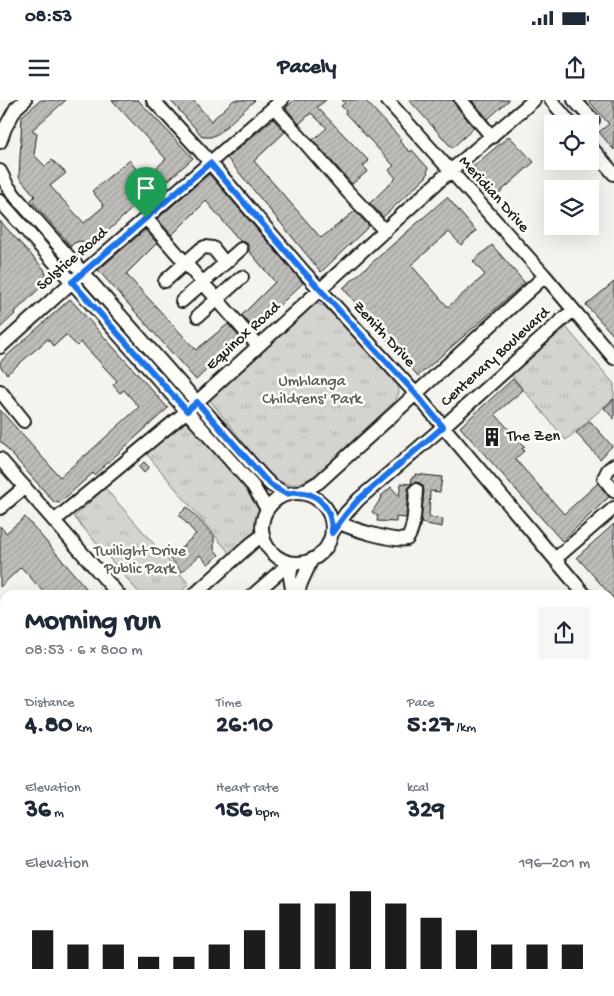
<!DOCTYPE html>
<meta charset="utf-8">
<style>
body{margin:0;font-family:"Gochi Hand",sans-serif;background:#f6f6f7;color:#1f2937;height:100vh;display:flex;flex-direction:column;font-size:19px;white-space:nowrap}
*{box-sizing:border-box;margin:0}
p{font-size:16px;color:#747a83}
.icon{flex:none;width:28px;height:28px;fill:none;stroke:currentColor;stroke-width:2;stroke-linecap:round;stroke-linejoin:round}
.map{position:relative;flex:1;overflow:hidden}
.panel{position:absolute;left:0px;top:490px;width:615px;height:406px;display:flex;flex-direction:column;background:#fff;border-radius:15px 15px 0 0;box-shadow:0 5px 20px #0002}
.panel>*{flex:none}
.controls{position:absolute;left:544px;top:15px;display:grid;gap:10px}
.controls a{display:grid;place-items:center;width:55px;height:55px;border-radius:0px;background:#fff;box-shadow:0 5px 20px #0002;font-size:25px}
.pin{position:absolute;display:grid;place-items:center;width:42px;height:42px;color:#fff;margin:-51px -21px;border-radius:50% 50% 50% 0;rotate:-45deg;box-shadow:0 0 5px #0007}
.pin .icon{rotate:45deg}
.round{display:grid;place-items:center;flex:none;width:52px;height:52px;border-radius:0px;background:#f6f6f7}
.headline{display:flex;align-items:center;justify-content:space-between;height:85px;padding:0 25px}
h1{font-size:28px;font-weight:700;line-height:38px}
.figures{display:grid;grid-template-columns:repeat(3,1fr);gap:8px;height:85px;padding:5px 25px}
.figures div{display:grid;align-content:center}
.figures b{font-size:25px;font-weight:700}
.figures small{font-size:14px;font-weight:400}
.figures p{font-size:14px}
.chart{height:140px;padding:10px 25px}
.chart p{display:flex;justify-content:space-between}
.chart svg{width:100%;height:90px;margin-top:5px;stroke:#1c1c1c;stroke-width:6}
.status{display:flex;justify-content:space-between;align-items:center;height:35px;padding:0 25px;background:#fff;direction:ltr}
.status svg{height:14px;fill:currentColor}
header{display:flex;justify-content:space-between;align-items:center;height:65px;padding:0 25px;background:#fff;font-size:22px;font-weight:700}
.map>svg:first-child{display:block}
</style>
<div class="status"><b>08:53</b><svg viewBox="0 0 49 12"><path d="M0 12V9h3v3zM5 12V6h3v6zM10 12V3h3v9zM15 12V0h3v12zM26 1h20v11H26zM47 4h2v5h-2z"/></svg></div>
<header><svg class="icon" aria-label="menu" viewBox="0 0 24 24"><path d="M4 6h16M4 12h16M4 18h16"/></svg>Pacely<svg class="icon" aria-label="share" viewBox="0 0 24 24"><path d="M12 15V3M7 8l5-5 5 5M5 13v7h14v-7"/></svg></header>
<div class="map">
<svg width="614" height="896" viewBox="0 0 614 896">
<defs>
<pattern id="grass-tufts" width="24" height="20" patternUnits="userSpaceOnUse" patternTransform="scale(1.25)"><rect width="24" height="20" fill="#d4d3cf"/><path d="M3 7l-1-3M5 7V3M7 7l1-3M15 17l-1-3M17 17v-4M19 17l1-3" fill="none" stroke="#b5b5b1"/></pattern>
<pattern id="building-hatch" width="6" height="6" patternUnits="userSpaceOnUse" patternTransform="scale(1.25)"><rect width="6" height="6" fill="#bebdba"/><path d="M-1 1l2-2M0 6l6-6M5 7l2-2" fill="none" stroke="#a3a29f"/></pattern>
</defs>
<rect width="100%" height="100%" fill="#f4f3ee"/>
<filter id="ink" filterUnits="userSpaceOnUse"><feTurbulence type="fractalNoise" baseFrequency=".02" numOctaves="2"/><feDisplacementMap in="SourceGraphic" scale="10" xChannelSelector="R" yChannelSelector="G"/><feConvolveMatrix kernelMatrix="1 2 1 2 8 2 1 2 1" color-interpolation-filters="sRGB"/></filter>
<g filter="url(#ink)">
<path fill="url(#grass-tufts)" stroke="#787876" d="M 312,204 L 318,204 L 324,206 L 395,279 C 401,291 400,293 393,303 L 317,374 C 295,387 292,388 270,376 L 209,299 Z
M 566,227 L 614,284 L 614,298 L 566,340 L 511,275 Z
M 187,311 L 259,408 L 258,431 L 231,455 L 146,353 Z
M 105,388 L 189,484 L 178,495 L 141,495 L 74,417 Z
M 5,732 L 5,891 L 54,891 L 49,896 L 0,896 L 0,737 Z"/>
<path fill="#abaaa6" stroke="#72716f" d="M 5,772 L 5,873 L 0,877 L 0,780 Z"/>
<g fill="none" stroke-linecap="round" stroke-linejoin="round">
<path stroke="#72716f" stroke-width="2.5" d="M 610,862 L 614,866"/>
</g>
<path fill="url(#building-hatch)" stroke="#1c1c1c" d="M 41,0 L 66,0 L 32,30 L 37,33 L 34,55 L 45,66 L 52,60 L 66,73 L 50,86 L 84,123 L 104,106 L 92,91 L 129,60 L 144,79 L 166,59 L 112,0 L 138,0 L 193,58 L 161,87 L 158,84 L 91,147 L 87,142 L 80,141 L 74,143 L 71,146 L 31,100 L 35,96 L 19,77 L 22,16 Z
M 170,0 L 193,0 L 211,21 L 234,0 L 255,0 L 219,33 L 211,37 L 203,37 Z
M 294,0 L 326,0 L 317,7 L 369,61 L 363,66 L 368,71 L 352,84 L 313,40 L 327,28 L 311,13 L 299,24 L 286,8 Z
M 342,0 L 365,0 L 401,39 L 399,41 L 410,52 L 412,50 L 428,68 L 427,76 L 383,117 L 370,103 L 396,78 L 389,70 L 394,66 L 345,13 L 346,11 L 341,6 L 345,3 Z
M 409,0 L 452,0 L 474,28 L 452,48 Z
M 472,0 L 509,0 L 488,19 Z
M 588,0 L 614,0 L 614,50 L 599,32 L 609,24 Z
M 273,19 L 285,32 L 254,61 L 321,138 L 355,111 L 369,126 L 321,172 L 227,58 Z
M 509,36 L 534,62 L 497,95 L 473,67 Z
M 209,74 L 303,183 L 254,229 L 242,215 L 275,182 L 249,151 L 249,147 L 247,143 L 240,141 L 206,101 L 172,135 L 157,119 Z
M 447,97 L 476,131 L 461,145 L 449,132 L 411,165 L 448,207 L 485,175 L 473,161 L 492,145 L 525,183 L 418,276 L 343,188 Z
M 0,121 L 44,169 L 48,180 L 14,213 L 15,214 L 0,228 Z
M 145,130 L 157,143 L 126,174 L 196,250 L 228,224 L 240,238 L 196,280 L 98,170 Z
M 614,182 L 614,236 L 586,205 Z
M 70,199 L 168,308 L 94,375 L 93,373 L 59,403 L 54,402 L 0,341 L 0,310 L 60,377 L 85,355 L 85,356 L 139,307 L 124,290 L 120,293 L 113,285 L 117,281 L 81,242 L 77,246 L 66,235 L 54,246 L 48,239 L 7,274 L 0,266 L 0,262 Z
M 513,279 L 523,290 L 495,314 L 525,347 L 522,349 L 524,351 L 515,359 L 564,414 L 598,383 L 609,397 L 562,441 L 460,327 Z
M 614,299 L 614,319 L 604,308 Z
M 590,321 L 612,346 L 600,359 L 576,333 Z
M 144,362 L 149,367 L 144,373 L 139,367 Z
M 415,374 L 442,377 L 440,392 L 430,391 L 429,417 L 443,419 L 442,427 L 421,423 L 424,390 L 423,386 L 420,383 L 416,382 L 411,384 L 412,377 L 415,377 Z
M 401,383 L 411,384 L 408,389 L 406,418 L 396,417 L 396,422 L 377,421 L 378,416 L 372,412 L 382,397 L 381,396 L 391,387 L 399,396 Z
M 187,407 L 214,436 L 214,449 L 219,455 L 208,464 L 200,455 L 182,472 L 170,458 L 196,434 L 179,415 Z
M 25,417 L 92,495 L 46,495 L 21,467 L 0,487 L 0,426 L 6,433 Z
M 614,424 L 614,499 L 577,457 Z"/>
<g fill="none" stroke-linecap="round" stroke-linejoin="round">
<g stroke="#1c1c1c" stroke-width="16">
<path id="minor" d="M 153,0 L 201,52 L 303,171 L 416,294 L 585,495
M 387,0 L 545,176 L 614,258
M 461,0 L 492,37
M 551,0 L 571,24
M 574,0 L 593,20
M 274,7 L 348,92 L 385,131
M 0,42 L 5,28 L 16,8 L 25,0
M 590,46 L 614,74
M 0,71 L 7,85 L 16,97 L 263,377 L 271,385 L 286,394
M 0,101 L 253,386 L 267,409
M 146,118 L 258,246
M 165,181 L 201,149 L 205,147 L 213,148 L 225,163
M 182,201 L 241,149
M 198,216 L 242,177
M 0,247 L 72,182 L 282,0
M 0,291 L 24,321
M 0,359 L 119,495
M 614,365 L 608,370 L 604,378 L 614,391
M 302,392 L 319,382 L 545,176
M262 428a35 35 0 1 1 70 0a35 35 0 1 1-70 0Z
M 0,408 L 25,387
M 54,421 L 187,311 L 450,71 L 534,0
M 340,423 C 352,429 394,442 407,439 C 415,430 415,402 416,390
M 332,433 L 346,413 L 359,399 L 443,327 L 573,210
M 555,459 L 614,408
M 292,463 L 290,477 L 293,495
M 194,495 L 252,443 L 263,435
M 253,495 L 284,468 L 288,462
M 297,495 L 301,483 L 311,461
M 610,524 L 614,529
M 0,688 L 5,684
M 610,691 L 614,689
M 0,720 L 5,716
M 610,806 L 614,799
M 185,891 L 190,896
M 609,891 L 614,896
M 63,896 L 68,891
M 398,896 L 401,891
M 481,896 L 504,891"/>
</g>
<use href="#minor" stroke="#fdfcf7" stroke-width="12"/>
</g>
</g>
<g fill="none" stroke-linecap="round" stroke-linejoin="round" filter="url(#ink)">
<g stroke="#fff" stroke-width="10">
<path id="route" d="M 210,63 L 303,171 L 416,294 L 443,327 L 359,399 L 346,414 L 332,433 C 332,405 315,387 286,394 L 271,385 L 263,377 L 197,302 L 187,311 L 72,182 Z"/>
</g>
<use href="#route" stroke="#1a73e8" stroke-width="6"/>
</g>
<defs>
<g id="building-bare" transform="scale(1.5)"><path d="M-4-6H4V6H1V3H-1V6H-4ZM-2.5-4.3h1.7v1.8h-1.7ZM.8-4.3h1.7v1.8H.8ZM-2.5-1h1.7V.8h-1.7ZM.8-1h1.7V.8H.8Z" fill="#1c1c1c" stroke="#fdfcf7" stroke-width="2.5" paint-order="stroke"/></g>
</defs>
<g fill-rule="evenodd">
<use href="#building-bare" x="492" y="337"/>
</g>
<g text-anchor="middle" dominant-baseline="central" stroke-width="5" stroke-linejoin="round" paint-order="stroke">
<g font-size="16" fill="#1c1c1c" stroke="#fdfcf7">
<text transform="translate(493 95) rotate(48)">Meridian Drive</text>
<text transform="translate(73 160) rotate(-41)">Solstice Road</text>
<text transform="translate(383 235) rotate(47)">Zenith Drive</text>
<text transform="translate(244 237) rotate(-42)">Equinox Road</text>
<text transform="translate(496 258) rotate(-42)">Centenary Boulevard</text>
</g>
<g font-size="16" fill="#5c5c5b" stroke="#fdfcf7">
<text x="312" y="282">Umhlanga<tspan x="312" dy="18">Childrens' Park</tspan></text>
<text x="140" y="452">Twilight Drive<tspan x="140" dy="18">Public Park</tspan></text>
</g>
<g font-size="16" fill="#1c1c1c" stroke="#fdfcf7" text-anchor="start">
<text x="507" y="337">The Zen</text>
</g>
</g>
</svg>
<div class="controls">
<a><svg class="icon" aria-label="locate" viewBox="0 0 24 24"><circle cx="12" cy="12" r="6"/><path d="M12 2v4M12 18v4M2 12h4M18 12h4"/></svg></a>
<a><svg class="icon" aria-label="layers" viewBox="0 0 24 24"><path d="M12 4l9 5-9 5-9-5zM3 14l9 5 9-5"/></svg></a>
</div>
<div class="pin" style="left:146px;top:118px;background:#1e9e55"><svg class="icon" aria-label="arrive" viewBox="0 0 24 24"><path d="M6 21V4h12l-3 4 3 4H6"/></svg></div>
<section class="panel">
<div class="headline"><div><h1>Morning run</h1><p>08:53 · 6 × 800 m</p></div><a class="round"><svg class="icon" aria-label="share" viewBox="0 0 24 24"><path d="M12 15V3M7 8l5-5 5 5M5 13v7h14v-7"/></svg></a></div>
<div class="figures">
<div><p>Distance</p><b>4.80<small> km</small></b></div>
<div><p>Time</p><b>26:10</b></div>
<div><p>Pace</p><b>5:27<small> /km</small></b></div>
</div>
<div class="figures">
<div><p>Elevation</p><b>36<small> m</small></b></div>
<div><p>Heart rate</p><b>156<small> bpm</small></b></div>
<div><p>kcal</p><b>329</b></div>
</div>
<div class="chart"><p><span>Elevation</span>196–201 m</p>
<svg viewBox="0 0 160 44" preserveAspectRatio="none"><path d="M5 44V25M15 44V32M25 44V32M35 44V38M45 44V38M55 44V32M65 44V25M75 44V12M85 44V12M95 44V6M105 44V12M115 44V19M125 44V25M135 44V32M145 44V32M155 44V32"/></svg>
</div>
</section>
</div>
